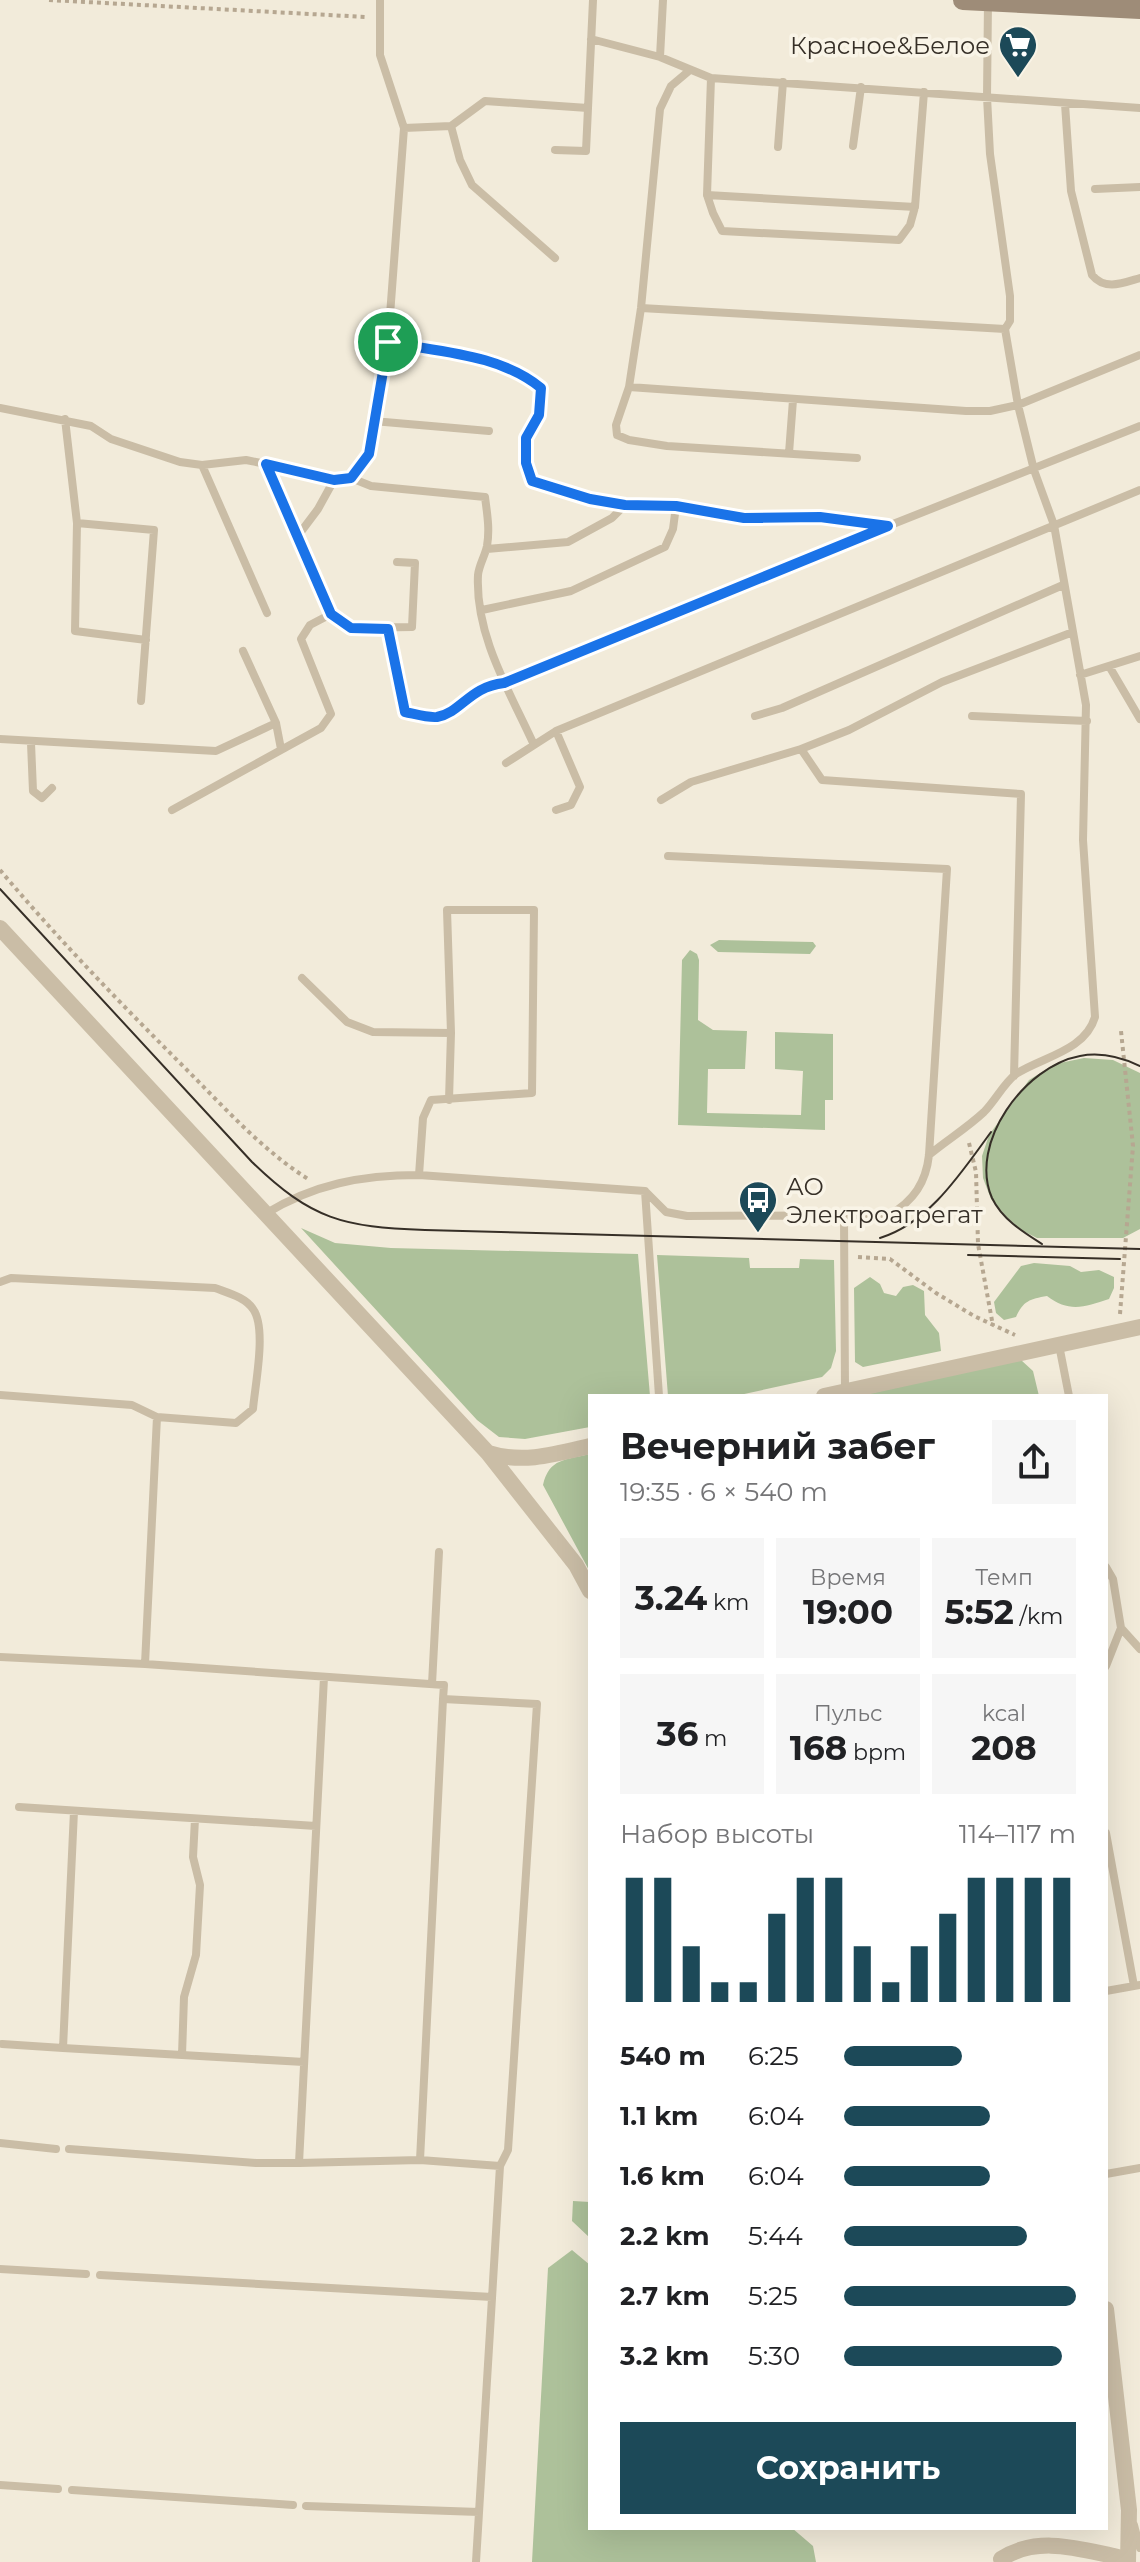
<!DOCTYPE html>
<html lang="ru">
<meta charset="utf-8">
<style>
body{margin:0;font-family:Montserrat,sans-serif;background:#f6f6f6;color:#202124;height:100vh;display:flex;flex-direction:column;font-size:30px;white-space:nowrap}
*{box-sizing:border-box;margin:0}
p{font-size:26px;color:#757577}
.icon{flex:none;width:44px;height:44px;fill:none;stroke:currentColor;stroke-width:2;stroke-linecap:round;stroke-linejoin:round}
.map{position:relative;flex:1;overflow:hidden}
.details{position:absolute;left:588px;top:1394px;width:520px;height:1136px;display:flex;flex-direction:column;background:#fff;border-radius:0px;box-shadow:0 8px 32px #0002}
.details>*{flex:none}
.pin{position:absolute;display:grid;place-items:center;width:68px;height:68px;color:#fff;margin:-34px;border:4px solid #fff;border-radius:50%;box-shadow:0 2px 8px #0007}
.round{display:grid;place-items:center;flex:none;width:84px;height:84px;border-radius:0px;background:#f6f6f6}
.headline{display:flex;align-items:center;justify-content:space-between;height:136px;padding:0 32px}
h1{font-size:36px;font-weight:700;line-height:60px}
.metrics{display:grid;grid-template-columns:repeat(3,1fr);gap:12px;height:136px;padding:8px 32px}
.metrics div{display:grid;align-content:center;border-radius:0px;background:#f6f6f6;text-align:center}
.metrics b{font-size:34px;font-weight:700}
.metrics small{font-size:22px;font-weight:400}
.metrics p{font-size:22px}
.chart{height:224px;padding:16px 32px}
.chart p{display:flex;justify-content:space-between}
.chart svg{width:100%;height:144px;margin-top:8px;stroke:#1c4958;stroke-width:6}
.action{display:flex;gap:16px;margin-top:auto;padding:16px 32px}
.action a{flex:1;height:92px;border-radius:0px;background:#1c4958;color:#fff;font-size:32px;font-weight:700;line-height:92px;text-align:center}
ul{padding:0 32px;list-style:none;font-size:26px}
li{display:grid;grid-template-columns:128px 96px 1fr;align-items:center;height:60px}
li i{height:20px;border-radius:10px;background:#1c4958}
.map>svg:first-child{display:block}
</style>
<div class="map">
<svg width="1140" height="2562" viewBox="0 0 1140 2562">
<rect width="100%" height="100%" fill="#f2ebda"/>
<path fill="#adc19a" d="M 719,940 L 813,942 L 816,946 L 810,954 L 718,952 L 710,945 Z
M 690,950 L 697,954 L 699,960 L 698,1020 L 713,1030 L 747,1031 L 745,1069 L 708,1069 L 707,1113 L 801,1115 L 803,1071 L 775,1069 L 775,1032 L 833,1034 L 833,1100 L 825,1100 L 825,1130 L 678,1125 L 682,960 Z
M 1084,1058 L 1113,1060 L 1140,1073 L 1140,1229 L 1123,1238 L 1037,1238 L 1021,1230 L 1006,1216 L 991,1199 L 983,1178 L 982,1156 L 989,1135 L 1029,1080 L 1055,1064 Z
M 301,1228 L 335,1243 L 391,1248 L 638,1254 L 650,1396 L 590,1396 L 590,1427 L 525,1439 L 499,1437 L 477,1420 Z
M 657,1255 L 749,1258 L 750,1268 L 799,1268 L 800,1259 L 834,1260 L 836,1351 L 831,1368 L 822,1377 L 735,1396 L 668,1396 Z
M 1034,1263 L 1070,1266 L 1081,1272 L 1099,1270 L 1114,1277 L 1114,1288 L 1109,1299 C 1085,1307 1069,1313 1047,1296 C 1030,1299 1023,1301 1016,1317 L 1004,1320 L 996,1313 L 994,1302 L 1021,1266 Z
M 870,1277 L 880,1284 L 884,1293 L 896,1296 L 903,1287 L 913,1285 L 924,1291 L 925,1315 L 939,1333 L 941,1351 L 863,1367 L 855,1362 L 854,1288 Z
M 1021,1360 L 1033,1371 L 1039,1396 L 858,1396 Z
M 590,1454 L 590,1572 L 543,1485 C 549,1458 566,1460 590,1454 Z
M 573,2201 L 590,2202 L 590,2238 L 572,2221 Z
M 572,2250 L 590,2265 L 590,2528 L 792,2528 L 813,2546 L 816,2562 L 532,2562 L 548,2268 Z"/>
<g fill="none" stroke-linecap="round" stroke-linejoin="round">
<path stroke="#b6a791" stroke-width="4" stroke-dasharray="4 4" stroke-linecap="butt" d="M 49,0 L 366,17
M 0,870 C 58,939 121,1004 185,1068 C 224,1107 262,1150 308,1179
M 969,1143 L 976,1172 L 978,1244 L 993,1326
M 858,1257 L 890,1259 L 936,1293 L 974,1316 L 1015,1335
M 1120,1314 L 1133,1146 L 1121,1031"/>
<path stroke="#cabda6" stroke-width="8" d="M 591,39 L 660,57 L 711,78 L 1140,108
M 660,57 L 663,0
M 690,70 L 671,86 L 660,109 L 641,308 L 629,387 L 966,411 L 990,411 L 1018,405 L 1034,470 L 1054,525 L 1086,705 L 1083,840 L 1095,1017 C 1085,1051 1042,1057 1016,1074 C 1004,1083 995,1101 984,1112 C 967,1128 947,1140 929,1155
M 711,78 L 707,195 L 713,213 L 722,231 L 899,240 L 910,225 L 915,207 L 924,92
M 1065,104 L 1071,191 L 1092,275 C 1105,291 1123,283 1140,278
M 451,126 L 460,160 L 472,185 L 555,258
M 404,128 L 451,126 L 485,101 L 588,108 L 593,0
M 853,146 L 861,87
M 778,147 L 783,82
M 555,150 L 586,151 L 588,108
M 1095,189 L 1140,187
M 707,195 L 915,207
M 641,308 L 1005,329 L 1010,321 L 1010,296 L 990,154 L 987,97 L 988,1
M 1005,329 L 1018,405 L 1140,355
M 388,342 C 439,352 500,354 541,388 L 539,415 L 526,438 L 526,463 L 532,481 L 590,499 L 625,505 L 676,506 L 744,518 L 820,517 L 887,525
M 629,387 L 616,425 L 617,435 L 629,440 L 667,446 L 857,458
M 0,408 L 91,426 L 111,439 L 180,462 L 202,465 L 267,613
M 65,419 L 77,523 L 75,631 L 146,640
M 373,421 L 489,431
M 789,453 L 793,400
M 266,464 L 334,480 L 351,478 L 369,454 L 388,342 L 404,128 L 380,55 L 380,0
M 202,465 L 246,460 L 266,464 L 331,614 L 351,628 L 412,627 L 415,563 L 397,562
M 351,478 L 371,486 L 485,497 C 487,513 490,529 487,546 C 485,556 479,565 478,575 C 475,636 510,692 534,745
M 77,523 L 154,530 L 141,701
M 297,537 L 318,509 L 334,480
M 487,549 L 568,542 L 612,518 L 625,505
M 482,610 L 571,591 L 665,547 L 673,529 L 676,506
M 388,629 L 405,712 C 415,714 428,718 437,717 C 462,712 469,687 504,683 L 888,526 L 1140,426
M 243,651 L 276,723 L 281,749
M 1109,666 L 1140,719
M 1080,675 L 1140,656
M 755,716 L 782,708 L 1063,585
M 972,716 L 1087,721
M 556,731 L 580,787 L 571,805 L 556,810
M 0,739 L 216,751 L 276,723
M 31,743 L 33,791 L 42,798 L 52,788
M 506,763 L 556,731 L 1140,490
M 661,800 L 691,782 L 801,749
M 172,810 L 321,728 L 331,714 L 301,639 L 310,625 L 331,614
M 302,978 L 347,1022 L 373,1032 L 451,1033
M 1014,1076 L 1021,794 L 822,780 L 801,749 L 849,730 L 942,682 L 1073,632
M 419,1175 L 423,1118 L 431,1100 L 532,1093 L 534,910 L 447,910 L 451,1033 L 449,1100
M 645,1191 L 659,1396
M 265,1214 C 314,1184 362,1175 419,1175 L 645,1191 L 666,1212 L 687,1216 L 889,1215 C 914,1201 926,1182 929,1155 L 947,869 L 668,856
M 844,1216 L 845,1391
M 0,1282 L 11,1278 L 215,1288 C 228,1293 245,1297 253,1309 C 267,1328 255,1385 253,1409 L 236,1423 L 157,1417 L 132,1405 L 0,1395
M 1059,1345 L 1069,1396
M 1106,1567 L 1113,1579 L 1121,1628 L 1140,1649
M 0,1657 L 145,1664 L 157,1417
M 145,1664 L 444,1685 L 443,1699 L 420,2160 L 500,2166 L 508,2150 L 537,1704 L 443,1699
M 1106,1666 L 1121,1628
M 324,1677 L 299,2163 L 420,2160
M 432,1684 L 439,1552
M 19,1807 L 316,1826
M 1106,1833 L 1134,1986
M 1106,1991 L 1140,1985
M 2,2044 L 63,2048 L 74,1811
M 63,2048 L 182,2055 L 184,1997 L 196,1955 L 200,1885 L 193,1857 L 195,1819
M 182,2055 L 304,2062
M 0,2143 L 56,2149
M 69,2149 L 256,2163 L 299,2163
M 1106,2174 L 1140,2168
M 0,2269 L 86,2274
M 100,2275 L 492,2297
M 0,2485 L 58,2489
M 72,2490 L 293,2505
M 306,2506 L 479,2512
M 1134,2525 L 1140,2548
M 476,2562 L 500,2166"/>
<path stroke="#cabda6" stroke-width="16" d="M 0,928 L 488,1453 L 576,1565 L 590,1591
M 824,1396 L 1140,1327
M 489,1453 C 523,1464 556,1454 590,1446
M 1106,2309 L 1129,2510 L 1128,2562
M 1001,2559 C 1038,2535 1079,2549 1118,2557 L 1123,2562"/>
<path stroke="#9e8c78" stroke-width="20" d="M 963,0 L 1140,9"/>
<path stroke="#362f27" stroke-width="2" d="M 0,889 L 252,1162 C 312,1220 343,1227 425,1230 L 1140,1249
M 880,1238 C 929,1223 961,1173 991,1132
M 1042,1244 C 1023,1232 1002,1219 992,1198 C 968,1143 1025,1066 1080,1056 C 1100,1052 1121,1057 1140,1066
M 968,1255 L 1120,1259"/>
</g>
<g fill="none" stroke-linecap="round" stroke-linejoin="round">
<g stroke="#fff" stroke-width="16">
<path id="route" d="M 388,342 C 439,352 500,354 541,388 L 539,415 L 526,438 L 526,463 L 532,481 L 590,499 L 625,505 L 676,506 L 744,518 L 820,517 L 888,526 L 504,683 C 469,687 462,712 437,717 C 428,718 415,714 405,712 L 388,629 L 351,628 L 331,614 L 266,464 L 334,480 L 351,478 L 369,454 Z"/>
</g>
<use href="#route" stroke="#1a73e8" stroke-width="10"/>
</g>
<defs>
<g id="supermarket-pin" transform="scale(2)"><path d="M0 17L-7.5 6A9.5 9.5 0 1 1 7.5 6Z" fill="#1c4958" stroke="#f9f4e7"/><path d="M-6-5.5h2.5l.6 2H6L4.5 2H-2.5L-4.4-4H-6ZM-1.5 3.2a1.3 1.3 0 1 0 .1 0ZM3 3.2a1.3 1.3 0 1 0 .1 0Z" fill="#fff"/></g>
<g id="bus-pin" transform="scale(2)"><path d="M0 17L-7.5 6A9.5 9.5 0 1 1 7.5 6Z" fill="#1c4958" stroke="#f9f4e7"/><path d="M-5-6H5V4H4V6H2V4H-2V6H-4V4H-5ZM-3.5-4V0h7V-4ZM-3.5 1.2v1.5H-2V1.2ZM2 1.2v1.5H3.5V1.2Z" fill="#fff"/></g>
</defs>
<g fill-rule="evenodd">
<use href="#supermarket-pin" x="1018" y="45"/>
<use href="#bus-pin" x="758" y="1200"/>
</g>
<g text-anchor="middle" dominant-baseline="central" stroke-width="7" stroke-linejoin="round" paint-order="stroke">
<g font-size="24" fill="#362f27" stroke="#f9f4e7" text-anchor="end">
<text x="990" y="45">Красное&amp;Белое</text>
<text x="786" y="1186" text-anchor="start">АО<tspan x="786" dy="28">Электроагрегат</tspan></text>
</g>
</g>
</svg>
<div class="pin" style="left:388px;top:342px;background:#1e9e55"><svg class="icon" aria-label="arrive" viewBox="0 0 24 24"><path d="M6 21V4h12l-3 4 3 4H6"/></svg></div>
<section class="details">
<div class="headline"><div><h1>Вечерний забег</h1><p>19:35 · 6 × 540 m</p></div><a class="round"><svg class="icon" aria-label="share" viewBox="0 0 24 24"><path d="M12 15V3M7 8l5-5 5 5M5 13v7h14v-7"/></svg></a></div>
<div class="metrics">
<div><b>3.24<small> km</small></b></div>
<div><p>Время</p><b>19:00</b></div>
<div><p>Темп</p><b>5:52<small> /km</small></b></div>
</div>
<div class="metrics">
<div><b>36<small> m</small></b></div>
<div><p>Пульс</p><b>168<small> bpm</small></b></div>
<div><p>kcal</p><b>208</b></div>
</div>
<div class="chart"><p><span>Набор высоты</span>114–117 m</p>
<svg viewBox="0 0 160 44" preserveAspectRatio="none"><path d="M5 44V6M15 44V6M25 44V27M35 44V38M45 44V38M55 44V17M65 44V6M75 44V6M85 44V27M95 44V38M105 44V27M115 44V17M125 44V6M135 44V6M145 44V6M155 44V6"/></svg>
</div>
<ul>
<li><b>540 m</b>6:25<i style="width:51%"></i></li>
<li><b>1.1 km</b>6:04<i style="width:63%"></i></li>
<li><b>1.6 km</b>6:04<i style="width:63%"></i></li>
<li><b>2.2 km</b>5:44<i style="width:79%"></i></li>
<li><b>2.7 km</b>5:25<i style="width:100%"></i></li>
<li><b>3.2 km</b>5:30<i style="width:94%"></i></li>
</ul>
<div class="action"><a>Сохранить</a></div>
</section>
</div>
